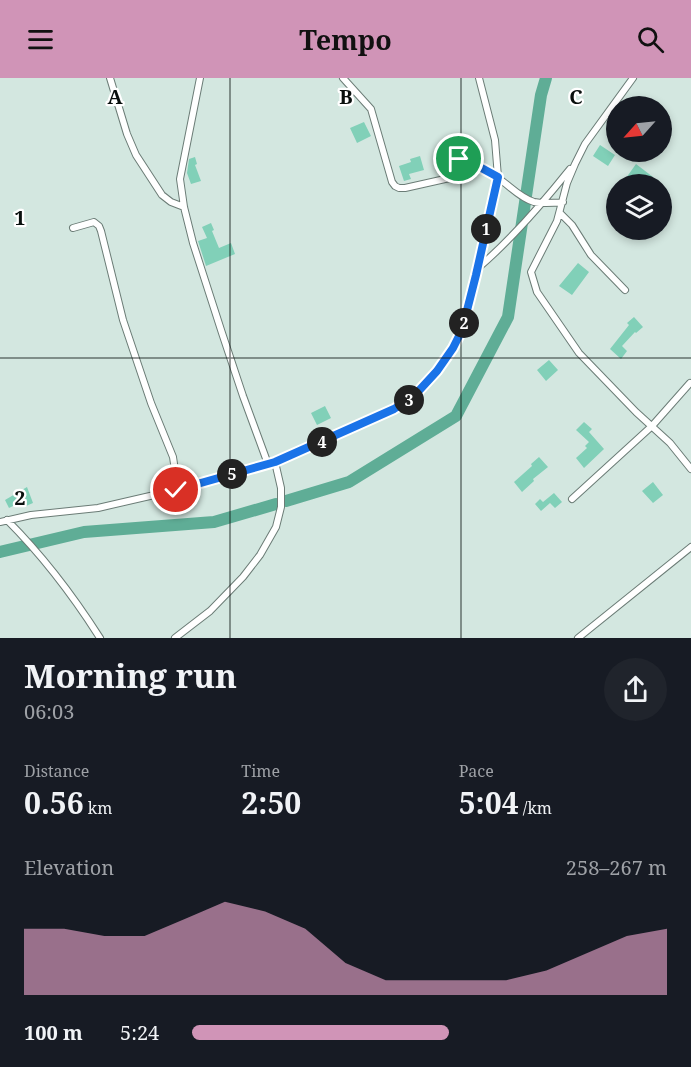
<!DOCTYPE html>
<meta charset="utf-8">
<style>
body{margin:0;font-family:"Noto Serif",serif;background:#20242c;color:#f1f3f6;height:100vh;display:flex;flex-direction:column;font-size:22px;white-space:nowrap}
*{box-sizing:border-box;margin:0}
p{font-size:20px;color:#9ea1a6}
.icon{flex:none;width:33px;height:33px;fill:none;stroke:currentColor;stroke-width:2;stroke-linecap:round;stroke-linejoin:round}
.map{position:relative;height:560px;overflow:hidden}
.drawer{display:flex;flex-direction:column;background:#171b24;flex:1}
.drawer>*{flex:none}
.needle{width:39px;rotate:243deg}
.controls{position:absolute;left:606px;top:18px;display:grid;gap:12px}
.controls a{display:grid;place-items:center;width:66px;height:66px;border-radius:50%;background:#171b24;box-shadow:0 3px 9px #0003;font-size:30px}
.pin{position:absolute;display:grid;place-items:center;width:51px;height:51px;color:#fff;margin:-26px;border:3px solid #fff;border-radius:50%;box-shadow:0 2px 6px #0007}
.km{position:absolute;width:30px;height:30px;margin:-15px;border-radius:50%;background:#222;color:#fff;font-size:16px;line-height:30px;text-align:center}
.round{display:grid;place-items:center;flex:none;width:63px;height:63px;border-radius:32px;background:#20242c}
.headline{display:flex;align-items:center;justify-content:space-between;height:102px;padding:0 24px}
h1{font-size:33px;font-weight:700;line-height:45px}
.stats{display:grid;grid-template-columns:repeat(3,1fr);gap:9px;height:102px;padding:6px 24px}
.stats div{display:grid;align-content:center}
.stats b{font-size:30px;font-weight:700}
.stats small{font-size:16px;font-weight:400}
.stats p{font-size:16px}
.chart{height:168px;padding:12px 24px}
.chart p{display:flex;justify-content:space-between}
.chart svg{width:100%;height:108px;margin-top:6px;fill:#d094b7;opacity:.7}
ul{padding:0 24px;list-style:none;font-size:20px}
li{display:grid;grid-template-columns:96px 72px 1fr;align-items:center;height:45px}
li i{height:15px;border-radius:8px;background:#d094b7}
header{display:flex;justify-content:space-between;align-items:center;height:78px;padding:0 24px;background:#d094b7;color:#111;font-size:27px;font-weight:700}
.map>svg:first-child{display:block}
</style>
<header><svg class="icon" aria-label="menu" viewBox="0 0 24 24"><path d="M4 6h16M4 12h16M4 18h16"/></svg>Tempo<svg class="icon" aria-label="search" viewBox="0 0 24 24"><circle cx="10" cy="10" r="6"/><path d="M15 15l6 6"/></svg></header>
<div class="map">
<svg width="691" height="560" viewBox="0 0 691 560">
<rect width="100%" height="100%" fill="#d3e7e0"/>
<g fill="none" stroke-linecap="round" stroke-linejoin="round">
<path stroke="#5fad96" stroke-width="12" d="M 286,423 L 349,404 L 456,338 L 508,239 L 541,17 L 546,0
M 0,474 L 84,454 L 214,444 L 276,426"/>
</g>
<path fill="#81d0b8" d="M 364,44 L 371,58 L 357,65 L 350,50 Z
M 600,67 L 615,77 L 608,88 L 593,78 Z
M 420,78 L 424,92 L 409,96 L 411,101 L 404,103 L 399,88 L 411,84 L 410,81 Z
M 195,79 L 197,86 L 195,87 L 201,103 L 191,106 L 187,95 L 189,81 Z
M 636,86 L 653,99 L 647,106 L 635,106 L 626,100 Z
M 211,145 L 214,152 L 212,153 L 219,170 L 231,165 L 235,176 L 206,188 L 198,163 L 207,160 L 202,149 Z
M 578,185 L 589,194 L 572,217 L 559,208 Z
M 634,239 L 643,249 L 636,255 L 635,254 L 622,268 L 627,273 L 621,281 L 610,271 L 629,247 L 627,245 Z
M 549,282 L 558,292 L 546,303 L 537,292 Z
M 325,328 L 331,340 L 317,347 L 311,335 Z
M 584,344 L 592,351 L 589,354 L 604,371 L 584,390 L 576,380 L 587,370 L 585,368 L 589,364 L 576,352 Z
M 539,379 L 548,389 L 533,401 L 534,403 L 522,414 L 514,404 L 532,388 L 531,386 Z
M 653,404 L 663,417 L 653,425 L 642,413 Z
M 27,409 L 33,425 L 26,428 L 25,422 L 9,430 L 5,422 Z
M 554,415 L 562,424 L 555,430 L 550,425 L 541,433 L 535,426 L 540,421 L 543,424 Z"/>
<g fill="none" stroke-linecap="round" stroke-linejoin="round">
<g stroke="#6b7c76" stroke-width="8">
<path id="street" d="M 110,0 L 127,56 L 136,77 L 162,117 L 171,124 L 184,129
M 200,0 L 180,101 L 184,129 L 193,165 L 222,255 L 243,318 L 268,386
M 343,0 L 371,31 L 392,104 L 395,108 L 399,110 L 405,110 L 454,99 L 476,87
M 633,0 L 585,66 L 575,86 L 567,105 L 557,143 L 531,194 L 537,214 L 579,275 L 636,334 L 670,365 L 691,391
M 441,76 C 461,81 481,88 498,100 C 510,108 520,120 534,124 C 543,126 554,125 563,124
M 560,135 L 572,147 L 591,177 L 625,212
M 73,150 L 94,144 L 99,148 L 101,153 L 123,242 L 151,325 L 173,379 L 176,399 L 176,412
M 478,190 C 512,161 542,126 570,91
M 572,421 L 652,348 L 690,305
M 7,442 C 44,479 72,516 100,560
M 0,444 L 31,437 L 98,430 L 176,412 L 268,386 L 340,356 L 394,331 L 414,319 L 437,293 L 453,270 L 462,252 L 476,197 L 498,99 L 495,62 L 479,0
M 175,560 L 210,533 L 243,499 L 260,477 L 276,449 L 281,429 L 281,410 L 275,384
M 578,560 L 691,469"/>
</g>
<use href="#street" stroke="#fff" stroke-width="6"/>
</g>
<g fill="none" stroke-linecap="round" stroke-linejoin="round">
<g stroke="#fff" stroke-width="12">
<path id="route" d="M 176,412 L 275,384 L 394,331 L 414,318 L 437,293 L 453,270 L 462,252 L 476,197 L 498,99 L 476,87 L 459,81"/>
</g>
<use href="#route" stroke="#1a73e8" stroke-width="8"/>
</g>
<path fill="none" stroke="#090f0d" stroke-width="1.5" stroke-opacity="0.55" d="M 230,0 L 230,560M 461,0 L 461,560M 0,280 L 691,280"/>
<g font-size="20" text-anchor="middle" font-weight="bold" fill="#090f0d" stroke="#fff" stroke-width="4.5" stroke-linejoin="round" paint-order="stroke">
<text x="115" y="26">A</text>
<text x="346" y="26">B</text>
<text x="576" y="26">C</text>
<text x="20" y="147">1</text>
<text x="20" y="427">2</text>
</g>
</svg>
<div class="controls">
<a><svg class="needle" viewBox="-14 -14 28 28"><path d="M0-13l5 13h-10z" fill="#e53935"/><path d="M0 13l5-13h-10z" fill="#9ea1a6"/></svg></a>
<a><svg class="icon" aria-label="layers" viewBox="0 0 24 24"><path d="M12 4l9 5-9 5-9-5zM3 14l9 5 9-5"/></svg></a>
</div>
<div class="pin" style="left:459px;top:81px;background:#1e9e55"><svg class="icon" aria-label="arrive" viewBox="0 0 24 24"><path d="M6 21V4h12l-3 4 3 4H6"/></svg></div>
<div class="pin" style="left:176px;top:412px;background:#d93025"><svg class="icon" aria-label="check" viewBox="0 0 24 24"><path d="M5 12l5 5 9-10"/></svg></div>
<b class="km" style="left:486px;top:151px">1</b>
<b class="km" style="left:464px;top:245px">2</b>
<b class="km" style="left:409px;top:322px">3</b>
<b class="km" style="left:322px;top:364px">4</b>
<b class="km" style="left:232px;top:396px">5</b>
</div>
<section class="drawer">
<div class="headline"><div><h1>Morning run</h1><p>06:03</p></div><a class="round"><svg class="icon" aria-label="share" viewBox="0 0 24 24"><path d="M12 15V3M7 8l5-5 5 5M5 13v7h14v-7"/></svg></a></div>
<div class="stats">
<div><p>Distance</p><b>0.56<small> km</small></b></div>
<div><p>Time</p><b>2:50</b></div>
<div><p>Pace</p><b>5:04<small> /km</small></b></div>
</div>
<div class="chart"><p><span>Elevation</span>258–267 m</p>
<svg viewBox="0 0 160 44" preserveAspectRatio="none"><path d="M0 44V17L10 17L20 20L30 20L40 13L50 6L60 10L70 17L80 31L90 38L100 38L110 38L120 38L130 34L140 27L150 20L160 17V44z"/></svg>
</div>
<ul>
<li><b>100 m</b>5:24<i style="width:54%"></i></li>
</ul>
</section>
